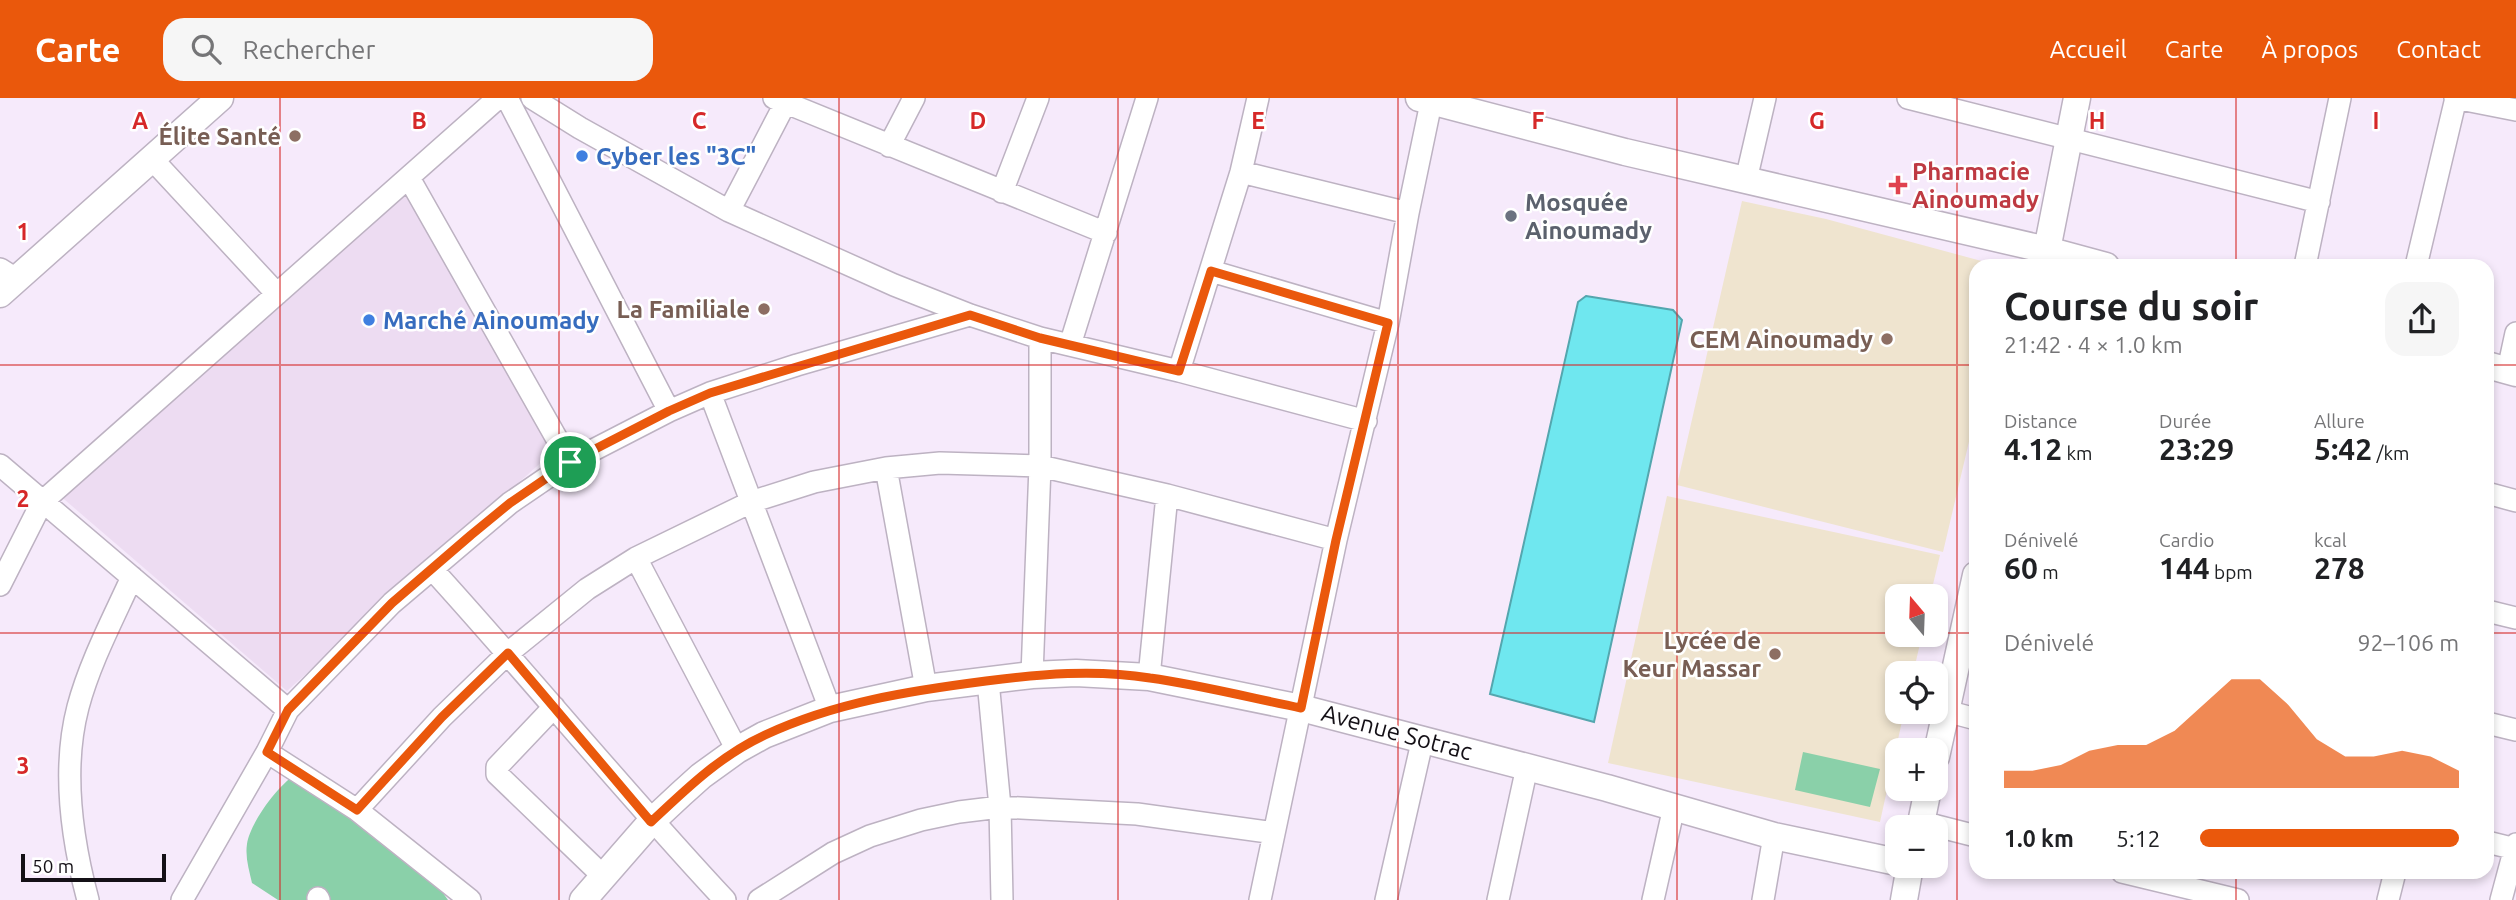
<!DOCTYPE html>
<html lang="fr">
<meta charset="utf-8">
<style>
body{margin:0;font-family:Ubuntu,sans-serif;background:#f6f6f6;color:#202124;height:100vh;display:flex;flex-direction:column;font-size:26px;white-space:nowrap}
*{box-sizing:border-box;margin:0}
p{font-size:23px;color:#757577}
.icon{flex:none;width:38px;height:38px;fill:none;stroke:currentColor;stroke-width:2;stroke-linecap:round;stroke-linejoin:round}
.map{position:relative;flex:1;overflow:hidden}
.details{position:absolute;left:1969px;top:161px;width:525px;height:620px;display:flex;flex-direction:column;background:#fff;border-radius:21px;box-shadow:0 4px 10px #0003}
.details>*{flex:none}
.needle{width:46px;rotate:341deg}
.fabs{position:absolute;left:1885px;top:486px;display:grid;gap:14px}
.fabs a{display:grid;place-items:center;width:63px;height:63px;border-radius:14px;background:#fff;box-shadow:0 4px 10px #0003;font-size:35px}
.scale{position:absolute;left:21px;bottom:18px;width:145px;box-sizing:border-box;padding-left:7px;border:4px solid #141016;border-top:0;font-size:19px;line-height:24px;white-space:nowrap;color:#141016;-webkit-text-stroke:5px #fff;paint-order:stroke}
.pin{position:absolute;display:grid;place-items:center;width:60px;height:60px;color:#fff;margin:-30px;border:4px solid #fff;border-radius:50%;box-shadow:0 2px 7px #0007}
.round{display:grid;place-items:center;flex:none;width:74px;height:74px;border-radius:21px;background:#f6f6f6}
.headline{display:flex;align-items:center;justify-content:space-between;height:119px;padding:0 35px}
h1{font-size:38px;font-weight:600;line-height:52px}
.stats{display:grid;grid-template-columns:repeat(3,1fr);gap:10px;height:119px;padding:7px 35px}
.stats div{display:grid;align-content:center}
.stats b{font-size:30px;font-weight:600}
.stats small{font-size:19px;font-weight:400}
.stats p{font-size:19px}
.chart{height:196px;padding:14px 35px}
.chart p{display:flex;justify-content:space-between}
.chart svg{width:100%;height:126px;margin-top:7px;fill:#ea580c;opacity:.7}
ul{padding:0 35px;list-style:none;font-size:23px}
li{display:grid;grid-template-columns:112px 84px 1fr;align-items:center;height:52px}
li i{height:18px;border-radius:9px;background:#ea580c}
header{display:flex;align-items:center;gap:42px;box-sizing:border-box;height:98px;padding:0 35px;background:#ea580c;color:#fff}
header strong{font-size:33px}
nav{display:flex;gap:38px;margin-inline-start:auto;font-size:24px}
.search{width:490px;height:63px;background:#f6f6f6;display:flex;align-items:center;gap:18px;box-sizing:border-box;padding:0 24px;border-radius:21px;color:#757577;font-size:26px}
.map>svg:first-child{display:block}
</style>
<header>
<strong>Carte</strong>
<div class="search"><svg class="icon" aria-label="search" viewBox="0 0 24 24"><circle cx="10" cy="10" r="6"/><path d="M15 15l6 6"/></svg>Rechercher</div>
<nav><a>Accueil</a><a>Carte</a><a>À propos</a><a>Contact</a></nav>
</header>
<div class="map">
<svg width="2516" height="802" viewBox="0 0 2516 802">
<rect width="100%" height="100%" fill="#f6eafb"/>
<path fill="#eddcf2" d="M 406,92 L 556,351 L 287,593 L 58,396 Z"/>
<path fill="#efe4cf" d="M 1742,103 L 1826,121 L 2000,168 L 1976,168 L 1976,314 L 1943,454 L 1677,387 Z
M 1667,398 L 1940,457 L 1930,499 L 1897,499 L 1897,537 L 1922,537 L 1913,576 L 1897,576 L 1897,614 L 1904,614 L 1880,724 L 1608,665 Z"/>
<path fill="#8ad0a9" d="M 1803,654 L 1880,671 L 1870,709 L 1795,692 Z
M 298,675 L 438,788 L 448,802 L 278,802 L 252,785 C 249,772 245,759 247,746 C 250,725 279,685 298,675 Z"/>
<path fill="#6fe7ef" stroke="#54a6ae" stroke-width="2" d="M 1586,198 L 1673,212 L 1682,222 L 1594,624 L 1490,596 L 1578,204 Z"/>
<g fill="none" stroke-linecap="round" stroke-linejoin="round">
<g stroke="#bdb2c2" stroke-width="24">
<path id="minor" d="M 507,0 L 669,313
M 532,0 L 580,30 L 729,113 L 894,187 L 970,217 L 1040,240 L 1179,273 L 1366,323
M 774,0 L 1106,135
M 1908,0 L 2319,104
M 2455,0 L 2516,12
M 889,48 L 914,0
M 152,61 L 277,196
M 1241,74 L 1408,115
M 409,80 L 570,364
M 1746,82 L 1765,0
M 1002,94 L 1038,0
M 729,113 L 788,0
M 2305,168 L 2340,0
M 2416,168 L 2456,0
M 0,171 L 16,181
M 1211,173 L 1388,225
M 1070,247 L 1147,0
M 2508,272 L 2516,235
M 1179,273 L 1241,74 L 1258,0
M 710,295 L 830,611
M 0,367 L 288,612
M 886,370 L 926,590
M 2487,395 L 2516,403
M 636,460 L 737,652
M 432,471 C 531,580 624,694 725,802
M 0,487 L 42,404 L 498,0
M 2487,513 L 2516,520
M 1032,577 L 1040,368 L 1040,240
M 1149,579 L 1167,397
M 988,583 L 1000,709 L 1002,802
M 554,609 L 497,669 L 497,676 L 603,778
M 1946,613 L 1976,621
M 2487,625 L 2516,632
M 267,654 L 357,712 L 442,619 L 508,555 L 587,491 L 636,460 L 751,404 L 814,384 L 886,370 L 940,365 L 1040,368 L 1167,397 L 1336,442
M 357,712 L 470,802
M 1921,724 L 1976,738
M 2487,744 L 2516,751
M 2122,774 L 2238,802
M 318,800 L 319,802
M 88,802 C 72,742 62,670 78,609 C 90,564 113,521 132,479
M 182,802 L 267,654 L 288,612 L 392,505 L 510,405 L 570,364 L 669,313 L 710,295 L 797,267 L 970,217
M 759,802 L 833,755 L 870,738 L 921,722 L 959,714 L 1000,709 L 1137,716 L 1274,735
M 1260,802 L 1336,442 L 1388,225 L 1408,115 L 1432,0
M 1386,802 L 1423,640
M 1498,802 L 1527,669
M 1653,802 L 1674,709
M 1763,802 L 1774,738
M 2388,802 L 2395,774
M 2501,802 L 2516,746"/>
</g>
<g stroke="#bdb2c2" stroke-width="29">
<path id="tertiary" d="M 1419,0 L 1625,54 L 2047,152 L 2106,168
M 2044,167 L 2077,0
M 0,196 L 220,0
M 2487,267 L 2516,275
M 1936,659 L 1976,477
M 1920,730 L 1928,691
M 583,802 L 651,724 L 681,696 L 701,678 L 737,652 L 764,637 L 830,611 L 926,590 L 1032,577 L 1076,575 L 1149,579 L 1301,610 L 1607,690 L 1774,738 L 1897,764
M 1904,802 L 1910,768"/>
</g>
<use href="#minor" stroke="#fff" stroke-width="21"/>
<use href="#tertiary" stroke="#fff" stroke-width="26"/>
</g>
<g fill="none" stroke-linecap="round" stroke-linejoin="round">
<g stroke="#fff" stroke-width="14">
<path id="route" d="M 1211,173 L 1388,225 L 1336,442 L 1301,610 C 1251,600 1201,587 1150,580 C 1095,571 1040,576 986,583 C 909,593 836,604 765,637 C 721,657 686,691 651,724 L 508,555 L 442,619 L 357,712 L 267,654 L 288,612 L 392,505 L 471,437 L 510,405 L 570,364 L 669,313 L 710,295 L 970,217 L 1040,240 L 1179,273 Z"/>
</g>
<use href="#route" stroke="#ea580c" stroke-width="9"/>
</g>
<path fill="none" stroke="#d62828" stroke-width="2" stroke-opacity="0.55" d="M 280,0 L 280,802M 559,0 L 559,802M 839,0 L 839,802M 1118,0 L 1118,802M 1398,0 L 1398,802M 1677,0 L 1677,802M 1957,0 L 1957,802M 2236,0 L 2236,168M 0,267 L 1976,267M 2487,267 L 2516,267M 0,535 L 1897,535M 1936,535 L 1976,535M 2487,535 L 2516,535M 2236,774 L 2236,802"/>
<g fill="#8d6e63" stroke="#fff" stroke-width="2.5">
<circle cx="295" cy="38" r="7"/>
<circle cx="764" cy="211" r="7"/>
<circle cx="1887" cy="241" r="7"/>
<circle cx="1775" cy="556" r="7"/>
</g>
<g fill="#3f7fe0" stroke="#fff" stroke-width="2.5">
<circle cx="582" cy="58" r="7"/>
<circle cx="369" cy="222" r="7"/>
</g>
<path fill="#e0444e" stroke="#fff" stroke-width="2.5" d="M1894.5 76.5h7v7h7v7h-7v7h-7v-7h-7v-7h7z"/>
<circle fill="#6b7280" stroke="#fff" stroke-width="2.5" cx="1511" cy="118" r="7"/>
<g text-anchor="middle" dominant-baseline="central" stroke-width="5" stroke-linejoin="round" paint-order="stroke">
<g font-size="24" font-weight="bold" fill="#785e54" stroke="#fff" text-anchor="end">
<text x="281" y="38">Élite Santé</text>
<text x="750" y="211">La Familiale</text>
<text x="1873" y="241">CEM Ainoumady</text>
<text x="1761" y="542">Lycée de<tspan x="1761" dy="28">Keur Massar</tspan></text>
</g>
<g font-size="24" font-weight="bold" fill="#366cbe" stroke="#fff" text-anchor="start">
<text x="596" y="58">Cyber les "3C"</text>
<text x="383" y="222">Marché Ainoumady</text>
</g>
<g font-size="24" font-weight="bold" fill="#be3a42" stroke="#fff" text-anchor="start">
<text x="1912" y="73">Pharmacie<tspan x="1912" dy="28">Ainoumady</tspan></text>
</g>
<g font-size="24" font-weight="bold" fill="#5b616d" stroke="#fff" text-anchor="start">
<text x="1525" y="104">Mosquée<tspan x="1525" dy="28">Ainoumady</tspan></text>
</g>
<g font-size="24" fill="#141016" stroke="#fff">
<text transform="translate(1397 634) rotate(15)">Avenue Sotrac</text>
</g>
</g>
<g font-size="23" text-anchor="middle" font-weight="bold" fill="#d62828" stroke="#fff" stroke-width="5" stroke-linejoin="round" paint-order="stroke">
<text x="140" y="31">A</text>
<text x="419" y="31">B</text>
<text x="699" y="31">C</text>
<text x="978" y="31">D</text>
<text x="1258" y="31">E</text>
<text x="1538" y="31">F</text>
<text x="1817" y="31">G</text>
<text x="2097" y="31">H</text>
<text x="2376" y="31">I</text>
<text x="23" y="142">1</text>
<text x="23" y="409">2</text>
<text x="23" y="676">3</text>
</g>
</svg>
<div class="fabs">
<a><svg class="needle" viewBox="-14 -14 28 28"><path d="M0-13l5 13h-10z" fill="#e53935"/><path d="M0 13l5-13h-10z" fill="#757577"/></svg></a>
<a><svg class="icon" aria-label="locate" viewBox="0 0 24 24"><circle cx="12" cy="12" r="6"/><path d="M12 2v4M12 18v4M2 12h4M18 12h4"/></svg></a>
<a>+</a>
<a>−</a>
</div>
<div class="scale">50 m</div>
<div class="pin" style="left:570px;top:364px;background:#1e9e55"><svg class="icon" aria-label="arrive" viewBox="0 0 24 24"><path d="M6 21V4h12l-3 4 3 4H6"/></svg></div>
<section class="details">
<div class="headline"><div><h1>Course du soir</h1><p>21:42 · 4 × 1.0 km</p></div><a class="round"><svg class="icon" aria-label="share" viewBox="0 0 24 24"><path d="M12 15V3M7 8l5-5 5 5M5 13v7h14v-7"/></svg></a></div>
<div class="stats">
<div><p>Distance</p><b>4.12<small> km</small></b></div>
<div><p>Durée</p><b>23:29</b></div>
<div><p>Allure</p><b>5:42<small> /km</small></b></div>
</div>
<div class="stats">
<div><p>Dénivelé</p><b>60<small> m</small></b></div>
<div><p>Cardio</p><b>144<small> bpm</small></b></div>
<div><p>kcal</p><b>278</b></div>
</div>
<div class="chart"><p><span>Dénivelé</span>92–106 m</p>
<svg viewBox="0 0 160 44" preserveAspectRatio="none"><path d="M0 44V38L10 38L20 36L30 31L40 29L50 29L60 24L70 15L80 6L90 6L100 15L110 27L120 33L130 33L140 31L150 33L160 38V44z"/></svg>
</div>
<ul>
<li><b>1.0 km</b>5:12<i style="width:100%"></i></li>
</ul>
</section>
</div>
